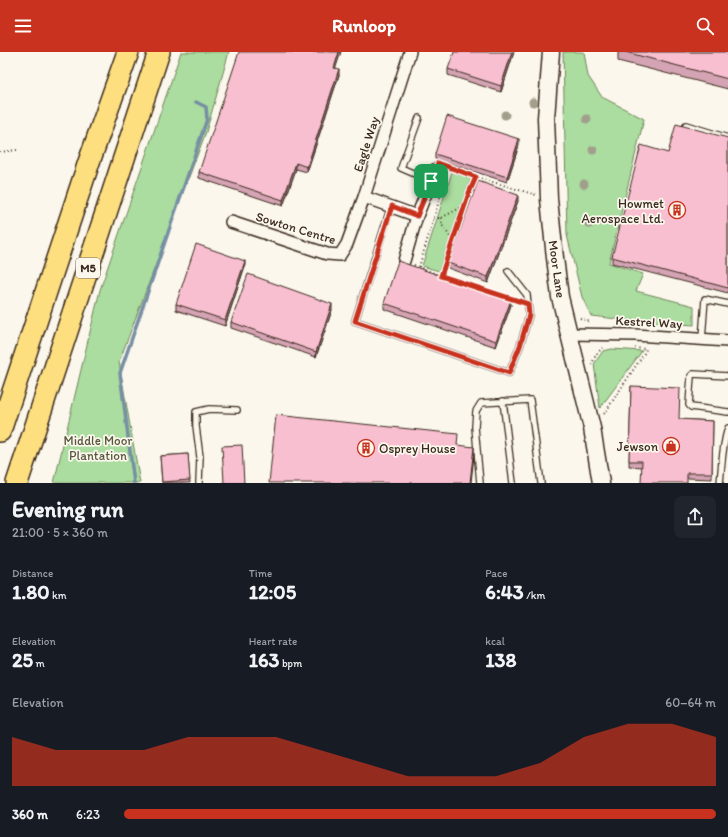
<!DOCTYPE html>
<meta charset="utf-8">
<style>
body{margin:0;font-family:Itim,sans-serif;background:#20242c;color:#f1f3f6;height:100vh;display:flex;flex-direction:column;font-size:15px;white-space:nowrap}
*{box-sizing:border-box;margin:0}
p{font-size:13px;color:#9ea1a6}
.icon{flex:none;width:22px;height:22px;fill:none;stroke:currentColor;stroke-width:2;stroke-linecap:round;stroke-linejoin:round}
.map{position:relative;height:431px;overflow:hidden}
.panel{display:flex;flex-direction:column;background:#171b24;flex:1}
.panel>*{flex:none}
.pin{position:absolute;display:grid;place-items:center;width:34px;height:34px;color:#fff;margin:-17px;border-radius:8px;box-shadow:0 2px 6px #0006}
.round{display:grid;place-items:center;flex:none;width:42px;height:42px;border-radius:8px;background:#20242c}
.summary{display:flex;align-items:center;justify-content:space-between;height:68px;padding:0 12px}
h1{font-size:22px;font-weight:700;line-height:30px}
.figures{display:grid;grid-template-columns:repeat(3,1fr);gap:6px;height:68px;padding:4px 12px}
.figures div{display:grid;align-content:center}
.figures b{font-size:20px;font-weight:700}
.figures small{font-size:11px;font-weight:400}
.figures p{font-size:11px}
.chart{height:112px;padding:8px 12px}
.chart p{display:flex;justify-content:space-between}
.chart svg{width:100%;height:72px;margin-top:4px;fill:#c8321e;opacity:.7}
ul{padding:0 12px;list-style:none;font-size:13px}
li{display:grid;grid-template-columns:64px 48px 1fr;align-items:center;height:30px}
li i{height:10px;border-radius:5px;background:#c8321e}
header{display:flex;justify-content:space-between;align-items:center;height:52px;padding:0 12px;background:#c8321e;color:#fff;font-size:18px;font-weight:700}
.map>svg:first-child{display:block}
</style>
<header><svg class="icon" aria-label="menu" viewBox="0 0 24 24"><path d="M4 6h16M4 12h16M4 18h16"/></svg>Runloop<svg class="icon" aria-label="search" viewBox="0 0 24 24"><circle cx="10" cy="10" r="6"/><path d="M15 15l6 6"/></svg></header>
<div class="map">
<svg width="728" height="431" viewBox="0 0 728 431">
<rect width="100%" height="100%" fill="#fbf7ec"/>
<filter id="ink" filterUnits="userSpaceOnUse"><feTurbulence type="fractalNoise" baseFrequency=".025" numOctaves="2"/><feDisplacementMap in="SourceGraphic" scale="8" xChannelSelector="R" yChannelSelector="G"/><feConvolveMatrix kernelMatrix="1 2 1 2 8 2 1 2 1" color-interpolation-filters="sRGB"/></filter>
<g filter="url(#ink)">
<path fill="#aadd9f" stroke="#72845e" d="M 181,0 L 229,0 L 206,80 L 119,310 L 140,431 L 54,431 L 100,238 Z
M 563,0 L 584,0 L 588,24 L 602,45 L 644,67 L 609,211 L 643,222 L 636,239 L 694,254 L 694,273 L 617,267 L 591,264 L 582,245 L 567,183 Z
M 452,120 L 471,126 L 439,219 L 422,214 Z
M 612,297 L 642,299 L 600,356 L 594,312 L 603,299 Z"/>
<g fill="none" stroke-linecap="round" stroke-linejoin="round">
<path stroke="#768fa3" stroke-width="3.5" d="M 134,431 L 120,321 L 207,67 L 206,55 L 196,50"/>
<g stroke="#3b2a1e" stroke-width="8">
<path id="lane" d="M 419,66 L 401,116 L 431,129
M 686,73 L 728,86
M 391,154 L 355,269 L 509,321 L 520,294 L 529,263 L 527,243 L 508,219
M 702,287 L 705,247 L 728,252
M 728,324 L 693,322 L 691,324 L 689,353 L 691,355 L 728,360
M 503,349 L 513,431
M 199,431 L 200,405 L 196,374 L 196,360 L 209,357 L 237,358
M 480,431 L 475,375 L 476,359 L 481,351 L 530,348 L 541,431
M 720,431 C 722,412 722,394 728,376"/>
</g>
<g stroke="#3b2a1e" stroke-width="14">
<path id="street" d="M 364,145 L 417,164 L 404,209
M 417,164 L 436,117
M 231,170 L 327,202 L 340,203 L 347,192 L 364,145 L 410,0
M 569,282 L 635,283 L 728,289"/>
</g>
<g stroke="#3b2a1e" stroke-width="19">
<path id="secondary" d="M 551,0 L 546,66 L 549,147 L 555,206 L 560,245 L 569,282 L 592,376 L 601,431"/>
</g>
<g stroke="#3b2a1e" stroke-width="24">
<path id="highway" d="M 0,379 L 89,110 L 128,0
M 17,431 L 159,0"/>
</g>
<path stroke="#3b2a1e" stroke-width="2" stroke-dasharray="1 3" stroke-linecap="butt" d="M 0,100 L 17,98
M 447,114 L 476,125 L 536,143
M 434,166 L 441,166 L 464,154
M 441,166 L 442,173 L 453,189
M 414,213 L 441,224 L 520,249
M 419,215 L 446,126
M 441,224 L 469,141 L 476,125
M 580,266 L 590,270
M 592,313 C 594,305 598,299 605,294
M 604,362 L 645,300 L 646,297 L 635,296"/>
<use href="#lane" stroke="#fbf7ec" stroke-width="5.5"/>
<use href="#street" stroke="#fbf7ec" stroke-width="11"/>
<use href="#secondary" stroke="#fbf7ec" stroke-width="16"/>
<use href="#highway" stroke="#fedf80" stroke-width="21"/>
</g>
<g fill="#a19f8c">
<circle cx="533" cy="50" r="4.5"/>
<circle cx="505" cy="63" r="4.5"/>
<circle cx="587" cy="67" r="4.5"/>
<circle cx="593" cy="98" r="4.5"/>
<circle cx="584" cy="132" r="4.5"/>
<circle cx="589" cy="172" r="4.5"/>
</g>
<path fill="#d5a4b4" stroke="#3b2a1e" d="M 514,0 L 501,40 L 448,23 L 448,17 Z
M 618,0 L 728,0 L 728,37 L 618,9 Z
M 336,16 L 339,23 L 307,120 L 296,117 L 283,154 L 199,126 L 199,120 Z
M 728,86 L 728,241 L 612,211 L 612,205 L 668,101 Z
M 519,93 L 507,130 L 435,107 L 435,102 Z
M 518,149 L 488,231 L 448,216 L 448,211 Z
M 245,214 L 225,274 L 176,258 L 176,252 Z
M 384,251 L 511,253 L 496,295 L 384,257 Z
M 332,258 L 316,305 L 231,276 L 231,270 Z
M 631,334 L 679,367 L 713,369 L 712,427 L 687,426 L 642,415 L 629,414 Z
M 188,402 L 190,431 L 162,431 L 160,404 Z"/>
<path fill="#ae8692" stroke="#3b2a1e" d="M 339,0 L 341,0 L 334,21 L 334,16 Z
M 512,0 L 514,0 L 501,40 L 501,34 Z
M 339,17 L 339,23 L 307,120 L 307,115 Z
M 519,87 L 519,93 L 507,130 L 507,125 Z
M 296,111 L 296,117 L 283,154 L 283,148 Z
M 518,143 L 518,149 L 488,231 L 488,225 Z
M 245,209 L 245,214 L 225,274 L 225,268 Z
M 511,248 L 511,253 L 496,295 L 496,289 Z
M 332,252 L 332,258 L 316,305 L 316,300 Z
M 474,395 L 474,403 L 471,431 L 470,431 Z"/>
<path fill="#f8bfd1" stroke="#3b2a1e" d="M 239,0 L 339,0 L 334,16 L 339,17 L 307,115 L 296,111 L 283,148 L 199,120 Z
M 454,0 L 512,0 L 501,34 L 448,17 Z
M 625,0 L 728,0 L 728,27 Z
M 447,64 L 519,87 L 507,125 L 435,102 Z
M 676,72 L 728,86 L 728,236 L 612,205 L 641,93 L 668,101 Z
M 478,129 L 518,143 L 488,225 L 448,211 Z
M 196,192 L 245,209 L 225,268 L 176,252 Z
M 398,209 L 511,248 L 496,289 L 384,251 Z
M 248,222 L 332,252 L 316,300 L 231,270 Z
M 631,334 L 680,336 L 679,367 L 713,369 L 712,421 L 687,421 L 687,431 L 641,431 L 642,409 L 629,409 Z
M 276,363 L 458,382 L 457,393 L 474,395 L 470,431 L 269,431 Z
M 242,393 L 244,431 L 224,431 L 222,394 Z
M 188,402 L 190,428 L 162,430 L 160,404 Z"/>
</g>
<g fill="none" stroke-linecap="round" stroke-linejoin="round" filter="url(#ink)">
<g stroke="#fff" stroke-width="8">
<path id="route" d="M 438,111 L 476,125 L 469,141 L 441,224 L 528,252 L 529,263 L 520,294 L 509,321 L 355,269 L 392,154 L 417,164 Z"/>
</g>
<use href="#route" stroke="#c8321e" stroke-width="5"/>
</g>
<defs>
<g id="building-ring" transform="scale(0.9)"><circle r="9.5" fill="#fbf7ec" stroke="#c8321e" stroke-width="1.5"/><path d="M-4-6H4V6H1V3H-1V6H-4ZM-2.5-4.3h1.7v1.8h-1.7ZM.8-4.3h1.7v1.8H.8ZM-2.5-1h1.7V.8h-1.7ZM.8-1h1.7V.8H.8Z" fill="#c8321e"/></g>
<g id="shop-ring" transform="scale(0.9)"><circle r="9.5" fill="#fbf7ec" stroke="#c8321e" stroke-width="1.5"/><path d="M-5-2.5h2.3a2.7 3.5 0 0 1 5.4 0H5L5.5 6h-11ZM-1.5-2.5h3a1.5 2.3 0 0 0-3 0Z" fill="#c8321e"/></g>
</defs>
<g fill-rule="evenodd">
<use href="#building-ring" x="677" y="158"/>
<use href="#shop-ring" x="671" y="394"/>
<use href="#building-ring" x="366" y="396"/>
</g>
<g text-anchor="middle" dominant-baseline="central" stroke-width="3.5" stroke-linejoin="round" paint-order="stroke">
<rect fill="#fbf7ec" stroke="#75685c" stroke-width="1" x="76" y="206" width="24" height="20" rx="3"/>
<g font-size="12" font-weight="bold" fill="#3b2a1e">
<text x="88" y="216">M5</text>
</g>
<g font-size="13" fill="#3b2a1e" stroke="#fbf7ec">
<text transform="translate(366 92) rotate(-72)">Eagle Way</text>
<text transform="translate(296 176) rotate(17)">Sowton Centre</text>
<text transform="translate(557 217) rotate(82)">Moor Lane</text>
<text transform="translate(649 270) rotate(3)">Kestrel Way</text>
</g>
<g font-size="13" fill="#3b2a1e" stroke="#fbf7ec" text-anchor="end">
<text x="664" y="151">Howmet<tspan x="664" dy="15">Aerospace Ltd.</tspan></text>
<text x="658" y="394">Jewson</text>
<text x="379" y="396" text-anchor="start">Osprey House</text>
</g>
<g font-size="13" fill="#57573e" stroke="#fbf7ec">
<text x="98" y="388">Middle Moor<tspan x="98" dy="15">Plantation</tspan></text>
</g>
</g>
</svg>
<div class="pin" style="left:431px;top:129px;background:#1e9e55"><svg class="icon" aria-label="arrive" viewBox="0 0 24 24"><path d="M6 21V4h12l-3 4 3 4H6"/></svg></div>
</div>
<section class="panel">
<div class="summary"><div><h1>Evening run</h1><p>21:00 · 5 × 360 m</p></div><a class="round"><svg class="icon" aria-label="share" viewBox="0 0 24 24"><path d="M12 15V3M7 8l5-5 5 5M5 13v7h14v-7"/></svg></a></div>
<div class="figures">
<div><p>Distance</p><b>1.80<small> km</small></b></div>
<div><p>Time</p><b>12:05</b></div>
<div><p>Pace</p><b>6:43<small> /km</small></b></div>
</div>
<div class="figures">
<div><p>Elevation</p><b>25<small> m</small></b></div>
<div><p>Heart rate</p><b>163<small> bpm</small></b></div>
<div><p>kcal</p><b>138</b></div>
</div>
<div class="chart"><p><span>Elevation</span>60–64 m</p>
<svg viewBox="0 0 160 44" preserveAspectRatio="none"><path d="M0 44V14L10 22L20 22L30 22L40 14L50 14L60 14L70 22L80 30L90 38L100 38L110 38L120 30L130 14L140 6L150 6L160 14V44z"/></svg>
</div>
<ul>
<li><b>360 m</b>6:23<i style="width:100%"></i></li>
</ul>
</section>
